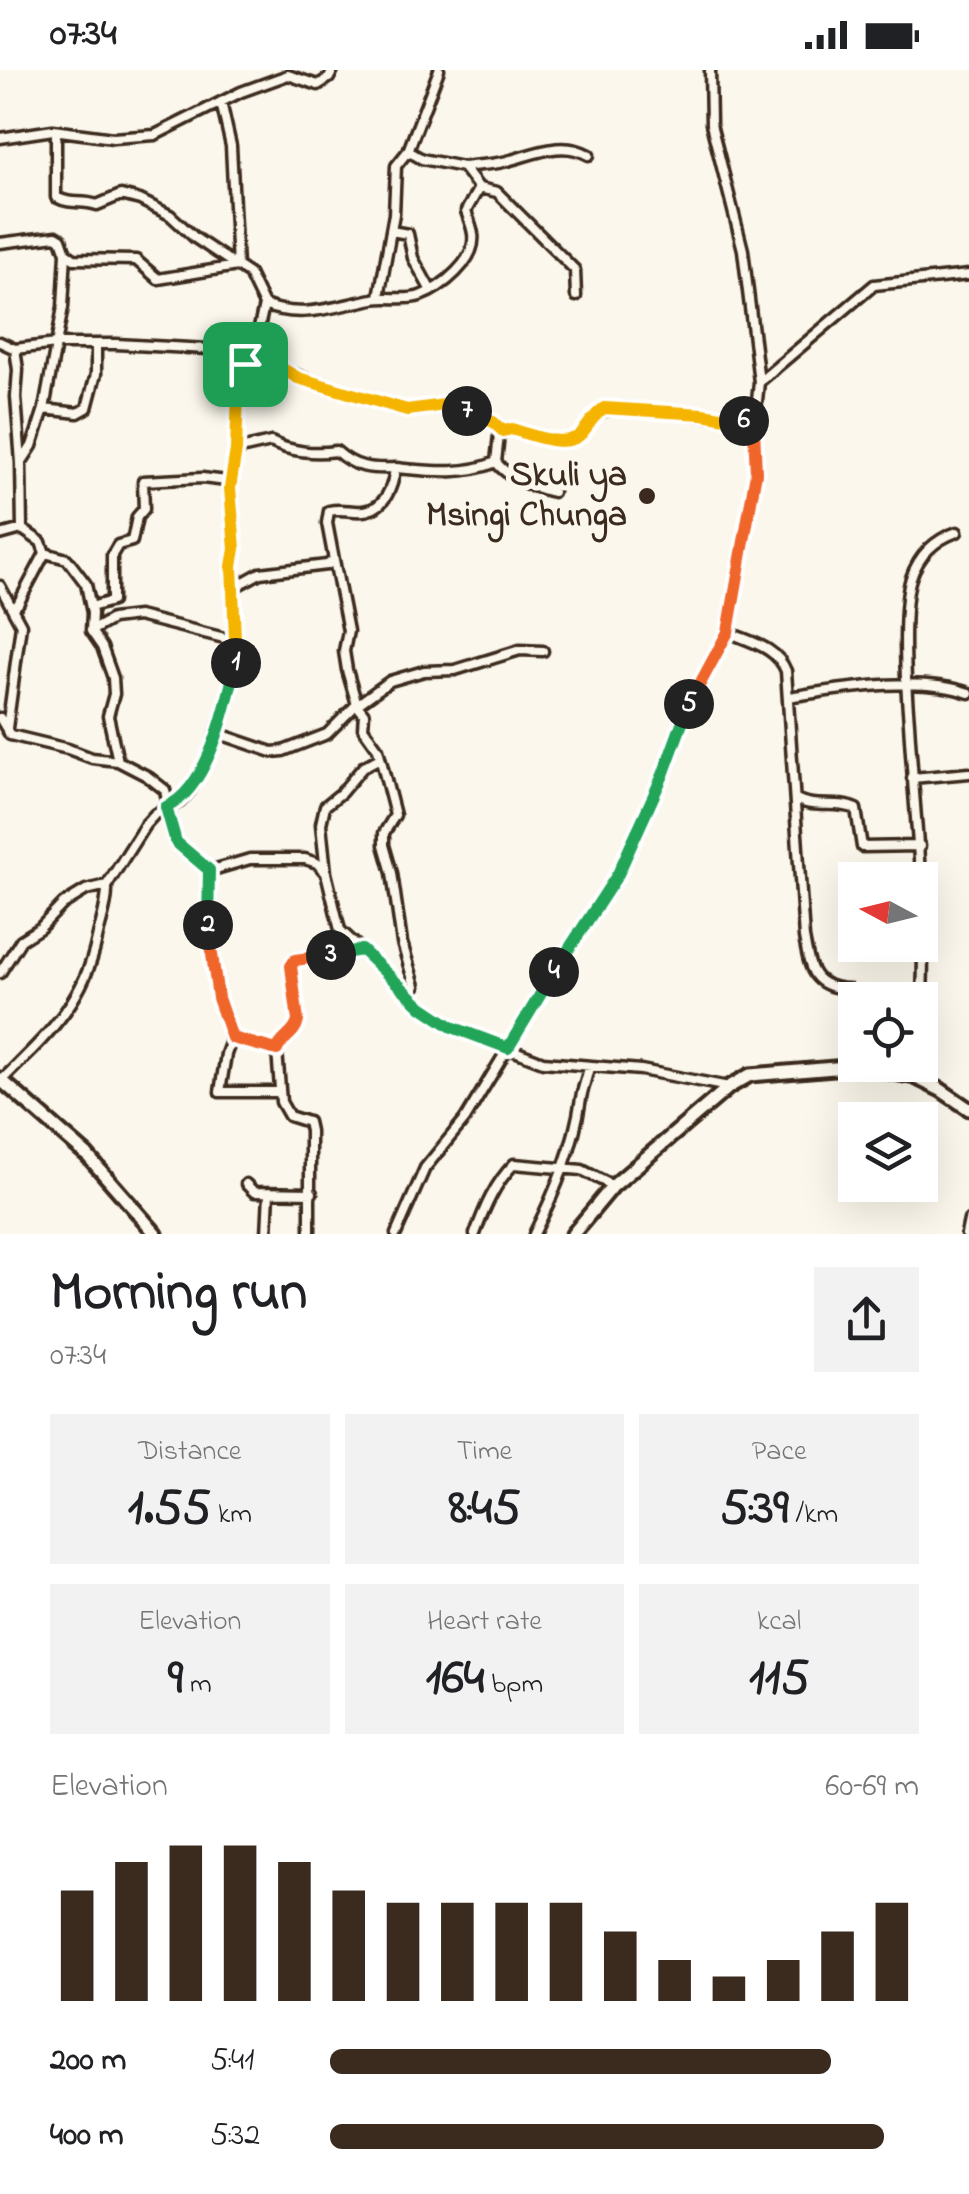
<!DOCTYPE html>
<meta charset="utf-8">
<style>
body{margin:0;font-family:"Indie Flower",sans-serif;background:#f2f2f2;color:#202124;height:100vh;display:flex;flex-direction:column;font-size:38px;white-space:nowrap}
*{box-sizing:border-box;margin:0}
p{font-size:32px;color:#757577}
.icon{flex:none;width:55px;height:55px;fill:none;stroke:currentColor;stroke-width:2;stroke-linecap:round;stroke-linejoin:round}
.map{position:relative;height:1164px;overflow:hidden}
.details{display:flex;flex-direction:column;background:#fff;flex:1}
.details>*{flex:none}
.needle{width:65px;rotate:277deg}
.tools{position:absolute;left:838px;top:792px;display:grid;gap:20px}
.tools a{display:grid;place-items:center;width:100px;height:100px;border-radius:0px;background:#fff;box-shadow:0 10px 40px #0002;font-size:50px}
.pin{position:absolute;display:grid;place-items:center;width:85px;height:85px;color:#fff;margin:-42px;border-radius:20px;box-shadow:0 5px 15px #0006}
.km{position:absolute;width:50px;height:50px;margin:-25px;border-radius:50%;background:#222;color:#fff;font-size:28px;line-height:50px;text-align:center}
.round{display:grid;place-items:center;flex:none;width:105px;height:105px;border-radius:0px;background:#f2f2f2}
.head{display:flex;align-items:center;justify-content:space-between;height:170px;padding:0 50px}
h1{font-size:55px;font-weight:800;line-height:75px}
.metrics{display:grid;grid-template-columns:repeat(3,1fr);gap:15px;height:170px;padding:10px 50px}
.metrics div{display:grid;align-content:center;border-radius:0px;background:#f2f2f2;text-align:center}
.metrics b{font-size:50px;font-weight:800}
.metrics small{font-size:28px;font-weight:400}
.metrics p{font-size:28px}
.chart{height:280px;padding:20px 50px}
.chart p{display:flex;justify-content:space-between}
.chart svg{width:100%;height:180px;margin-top:10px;stroke:#3b2a1e;stroke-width:6}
ul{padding:0 50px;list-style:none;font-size:32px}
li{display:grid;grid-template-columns:160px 120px 1fr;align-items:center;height:75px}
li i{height:25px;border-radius:12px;background:#3b2a1e}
.status{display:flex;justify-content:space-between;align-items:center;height:70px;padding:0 50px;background:#fff;direction:ltr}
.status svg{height:28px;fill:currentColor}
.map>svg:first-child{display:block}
</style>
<div class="status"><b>07:34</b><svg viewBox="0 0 49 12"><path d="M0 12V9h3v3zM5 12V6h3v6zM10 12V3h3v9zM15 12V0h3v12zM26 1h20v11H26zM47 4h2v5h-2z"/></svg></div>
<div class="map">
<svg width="969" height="1164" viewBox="0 0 969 1164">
<rect width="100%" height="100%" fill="#fbf7ec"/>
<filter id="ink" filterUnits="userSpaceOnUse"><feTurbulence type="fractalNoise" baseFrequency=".01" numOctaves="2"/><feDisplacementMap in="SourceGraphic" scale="20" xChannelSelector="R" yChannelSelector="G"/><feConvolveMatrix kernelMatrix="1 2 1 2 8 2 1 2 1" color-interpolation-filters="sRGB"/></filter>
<g filter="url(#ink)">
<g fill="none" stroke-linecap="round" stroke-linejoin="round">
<g stroke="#3b2a1e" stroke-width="15">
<path id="street" d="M 0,68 L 53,60 L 113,68 L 155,65 L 241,22 L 288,5 L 318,15 L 329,8 L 333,0
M 408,81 L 439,0
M 463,97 C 476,95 490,95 503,92 C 533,85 561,69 589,85
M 391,161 L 408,164 L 413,188 L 430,219
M 0,173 L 56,166 L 61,169 L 66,183 L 74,189 L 136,190 L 158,209 L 237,196 L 231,76 L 221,32
M 379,227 L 394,144 L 396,96 L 408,81 L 422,89 L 463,97 L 479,118
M 264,235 C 301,250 336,236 373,229 C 387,226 406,231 420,226 C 441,218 477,191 473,164 C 472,156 468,148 466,141 L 479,118 L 497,122 L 575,200 L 576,226
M 0,272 L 15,279 L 56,274 L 116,274 L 208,279 L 245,295 L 272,295 L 324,316 L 407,340 L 453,334 L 493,352 L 503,361
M 15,279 L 18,300 L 16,327 L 21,393
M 759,312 L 874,215 L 969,205
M 44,339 L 63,237 L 66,183
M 236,380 L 271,372 C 290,382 315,384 336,381 C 355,398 370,399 395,398
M 496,392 C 508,408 534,418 553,422
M 22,459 L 21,393 L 32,376 L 44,339 L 78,343 L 87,338 L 96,304 L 96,275
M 0,465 L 22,459 L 41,472 L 45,483 L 67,489 L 86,514 L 92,543 L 91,561 L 102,577 L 113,608 L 114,624 L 108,646 L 118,691
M 334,490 L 348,561 L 344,581 L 347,600 L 357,635 L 364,644 L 363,658 L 378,679 L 395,745 L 384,763 L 384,775 L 392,803 L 402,873 L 415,916 L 408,924
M 0,516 L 21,555 L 7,658
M 233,518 L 260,503 L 327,495 L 334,490 L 327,453 L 329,441 C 341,438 351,442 363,441 C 385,439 393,417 395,398 C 429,401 464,406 496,392 L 499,365 L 511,359 C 528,364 552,374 569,370 C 594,365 582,339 623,338 L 740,349 L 754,359
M 91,537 L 112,531 L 112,485 L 118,475 L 132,471 L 137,447 L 144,439 L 143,411 L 202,408 L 227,411 L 230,418
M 12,538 L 18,534 L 45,483
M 91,561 L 112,549 L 138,546 L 236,571
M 728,562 C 749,572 776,576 786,601 L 804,868 C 810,899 812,917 848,919 L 856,930
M 788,627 C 841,619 918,605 969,623
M 0,648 L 10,665 L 68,679 L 92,688 L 118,691 L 147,706 L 165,720 L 175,772 L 209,801 L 250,789 L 305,789 L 317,793 L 326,803
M 217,663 L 272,682 L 283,681 L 327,664 L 354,637 L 390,611 L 424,601 L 455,600 L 520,580 L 543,581
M 380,688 L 363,697 L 341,723 L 325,736 L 321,754 L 326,803 L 340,860 L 422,937 L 452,957 L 543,992 L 641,1000 L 729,1017
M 912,708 L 969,703
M 796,729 C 816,740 836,730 856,739 L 862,777 L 920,776
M 209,801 L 208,857 L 218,929 L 232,968 L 277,980 L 281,1032 L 289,1046 L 308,1052 L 310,1061 L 310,1164
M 0,903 L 21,870 L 40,858 L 63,834 L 86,820 L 107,815 L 145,755 L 155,744 L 180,732 L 190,721 L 205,695 L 228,628 L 236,594 L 232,496 L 235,479 L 230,418 L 236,380 L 238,322 L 245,295 L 256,272 L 264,235 L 249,204 L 195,168 L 170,145 L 140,130 L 121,125 L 97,135 C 81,129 73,136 56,127 L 56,61
M 920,957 C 929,855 915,755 909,653 C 906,619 901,539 911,508 C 919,485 934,470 957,462
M 232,968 L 226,984 L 220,1022 L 280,1022
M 277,980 C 282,967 295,965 298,951 L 291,897 L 295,889 L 362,880
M 2,1010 C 46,966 84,933 97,869 C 101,851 108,833 107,815
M 246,1114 L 254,1122 L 312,1123
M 267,1164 L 269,1123
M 396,1164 L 425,1098 L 465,1049 L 559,894 L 619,804 L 663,705 L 686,640 L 728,562 L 756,403 L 754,359 L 759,312 L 743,180 L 711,54 L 710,0
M 475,1164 C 484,1139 495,1113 514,1094 L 582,1100 L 613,1116
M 534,1164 C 556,1120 574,1077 581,1028 C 583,1017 587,1008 589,997
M 966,1164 L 969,1150"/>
</g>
<g stroke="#3b2a1e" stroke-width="19">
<path id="secondary" d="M 0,1009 L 87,1085 L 156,1164
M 573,1164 L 613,1116 L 729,1017 L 750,1005 L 858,996 L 915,1007 L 941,1020 L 969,1039"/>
</g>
<use href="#street" stroke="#fbf7ec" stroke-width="8"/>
<use href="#secondary" stroke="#fbf7ec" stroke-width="11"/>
</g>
</g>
<g fill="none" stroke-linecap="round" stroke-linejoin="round" filter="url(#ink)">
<g stroke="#fff" stroke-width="20">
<path id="split-1" d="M 236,593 L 232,496 L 235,479 L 230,418 L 236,380 L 238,322 L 245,294"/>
</g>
<g stroke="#fff" stroke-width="20">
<path id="split-2" d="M 208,855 L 209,800 L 176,772 L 166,737 C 208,720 227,635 236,593"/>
</g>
<g stroke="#fff" stroke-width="20">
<path id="split-3" d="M 208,855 L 218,928 L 232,968 L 277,980 C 282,967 295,965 298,951 L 291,896 L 295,890 L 331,885"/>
</g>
<g stroke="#fff" stroke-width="20">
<path id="split-4" d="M 331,885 L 362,880 L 422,937 L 452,957 L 508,978 L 554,902"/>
</g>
<g stroke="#fff" stroke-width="20">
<path id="split-5" d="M 554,902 L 618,804 L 663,705 L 689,634"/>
</g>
<g stroke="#fff" stroke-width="20">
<path id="split-6" d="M 689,634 L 728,562 L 756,403 L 754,359 L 744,351"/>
</g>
<g stroke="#fff" stroke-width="20">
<path id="split-7" d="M 467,341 L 493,352 L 503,361 L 512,359 C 531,365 567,380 582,363 C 590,353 593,346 604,338 L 703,344 L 744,351"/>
</g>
<g stroke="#fff" stroke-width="20">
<path id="split-8" d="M 245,294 L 281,298 L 298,308 L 407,340 L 452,334 L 467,341"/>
</g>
<use href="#split-1" stroke="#f5b400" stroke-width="12"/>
<use href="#split-2" stroke="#22a559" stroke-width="12"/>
<use href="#split-3" stroke="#f0652b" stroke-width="12"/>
<use href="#split-4" stroke="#22a559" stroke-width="12"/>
<use href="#split-5" stroke="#22a559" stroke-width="12"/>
<use href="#split-6" stroke="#f0652b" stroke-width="12"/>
<use href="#split-7" stroke="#f5b400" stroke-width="12"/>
<use href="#split-8" stroke="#f5b400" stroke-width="12"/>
</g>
<circle fill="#3b2a1e" stroke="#fbf7ec" stroke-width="4" cx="647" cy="426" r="10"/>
<g text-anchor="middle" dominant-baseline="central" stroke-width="10" stroke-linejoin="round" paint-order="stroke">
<g font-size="35" font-weight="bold" fill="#3b2a1e" stroke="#fbf7ec" text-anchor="end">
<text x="627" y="406">Skuli ya<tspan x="627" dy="40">Msingi Chunga</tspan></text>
</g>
</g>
</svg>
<div class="tools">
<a><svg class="needle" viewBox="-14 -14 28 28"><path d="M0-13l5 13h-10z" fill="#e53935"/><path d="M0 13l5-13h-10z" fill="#757577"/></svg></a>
<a><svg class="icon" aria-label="locate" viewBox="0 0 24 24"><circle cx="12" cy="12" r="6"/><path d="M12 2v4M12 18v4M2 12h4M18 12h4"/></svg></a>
<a><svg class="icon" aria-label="layers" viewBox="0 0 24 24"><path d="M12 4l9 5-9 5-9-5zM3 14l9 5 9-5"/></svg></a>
</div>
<div class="pin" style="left:245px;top:294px;background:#1e9e55"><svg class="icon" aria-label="arrive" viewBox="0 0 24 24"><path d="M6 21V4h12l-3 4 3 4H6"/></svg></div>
<b class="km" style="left:236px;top:593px">1</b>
<b class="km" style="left:208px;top:855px">2</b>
<b class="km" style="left:331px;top:885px">3</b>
<b class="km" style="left:554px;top:902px">4</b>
<b class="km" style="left:689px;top:634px">5</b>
<b class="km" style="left:744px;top:351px">6</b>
<b class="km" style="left:467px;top:341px">7</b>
</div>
<section class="details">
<div class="head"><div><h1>Morning run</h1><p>07:34</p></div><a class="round"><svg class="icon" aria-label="share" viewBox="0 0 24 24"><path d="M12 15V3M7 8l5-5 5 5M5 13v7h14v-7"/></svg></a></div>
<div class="metrics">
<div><p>Distance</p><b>1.55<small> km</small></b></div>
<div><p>Time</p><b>8:45</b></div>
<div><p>Pace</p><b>5:39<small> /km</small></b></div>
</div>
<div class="metrics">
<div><p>Elevation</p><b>9<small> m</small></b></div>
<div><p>Heart rate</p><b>164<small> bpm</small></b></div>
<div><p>kcal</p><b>115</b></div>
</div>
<div class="chart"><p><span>Elevation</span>60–69 m</p>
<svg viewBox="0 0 160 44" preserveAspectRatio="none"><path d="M5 44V17M15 44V10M25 44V6M35 44V6M45 44V10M55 44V17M65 44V20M75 44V20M85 44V20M95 44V20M105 44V27M115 44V34M125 44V38M135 44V34M145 44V27M155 44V20"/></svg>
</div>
<ul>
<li><b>200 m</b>5:41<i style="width:85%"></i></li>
<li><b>400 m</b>5:32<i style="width:94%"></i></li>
</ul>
</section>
